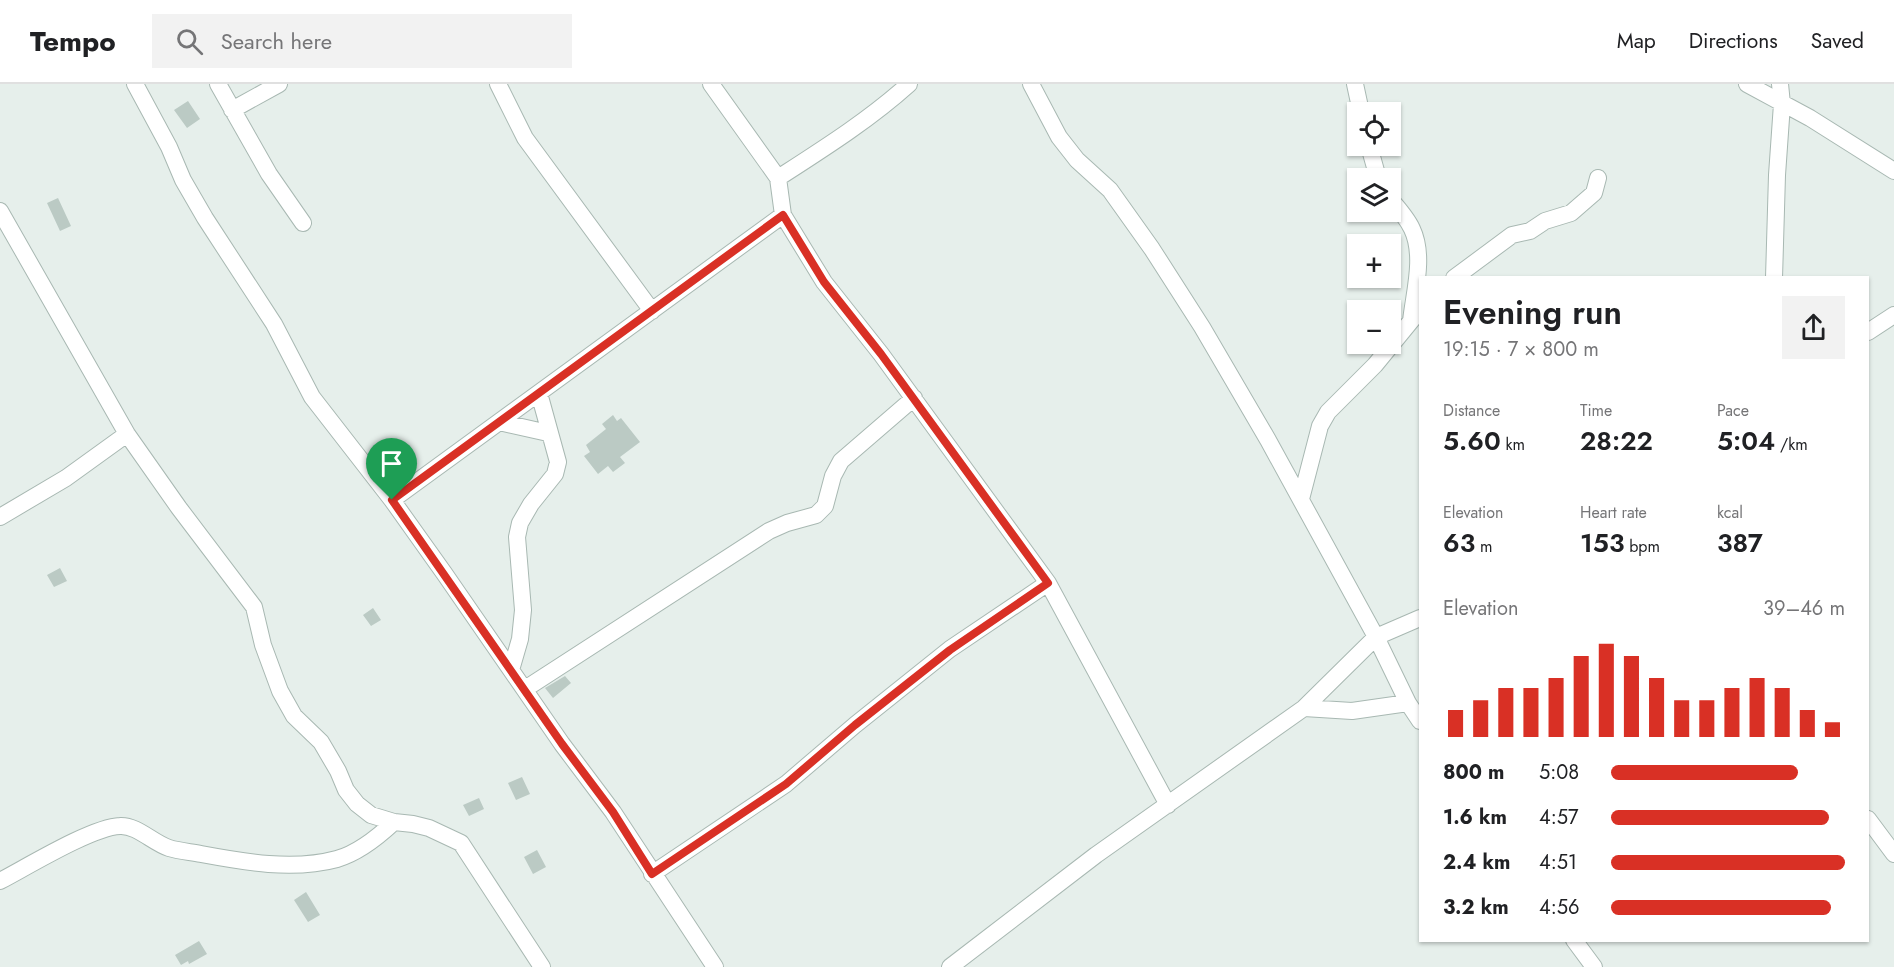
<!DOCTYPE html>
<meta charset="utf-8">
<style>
body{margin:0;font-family:Jost,sans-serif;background:#f2f2f2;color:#202124;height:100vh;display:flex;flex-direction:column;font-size:22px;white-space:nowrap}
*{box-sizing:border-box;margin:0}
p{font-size:20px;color:#757577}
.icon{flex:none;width:33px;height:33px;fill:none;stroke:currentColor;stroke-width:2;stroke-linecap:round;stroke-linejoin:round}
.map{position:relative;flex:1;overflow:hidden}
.details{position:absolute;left:1419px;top:192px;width:450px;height:666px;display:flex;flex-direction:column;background:#fff;border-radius:0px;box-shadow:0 2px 4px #0004}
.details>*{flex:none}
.tools{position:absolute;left:1347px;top:18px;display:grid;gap:12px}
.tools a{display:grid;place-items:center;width:54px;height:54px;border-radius:0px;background:#fff;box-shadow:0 2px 4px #0004;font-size:30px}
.pin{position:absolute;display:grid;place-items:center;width:51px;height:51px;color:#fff;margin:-62px -26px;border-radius:50% 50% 50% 0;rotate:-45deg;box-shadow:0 0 6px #0007}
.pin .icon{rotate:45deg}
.round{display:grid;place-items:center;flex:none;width:63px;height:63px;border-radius:0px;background:#f2f2f2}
.headline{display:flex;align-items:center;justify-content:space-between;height:102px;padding:0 24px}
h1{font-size:33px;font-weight:600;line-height:45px}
.metrics{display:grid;grid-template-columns:repeat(3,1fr);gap:9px;height:102px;padding:6px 24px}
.metrics div{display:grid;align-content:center}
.metrics b{font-size:26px;font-weight:600}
.metrics small{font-size:16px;font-weight:400}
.metrics p{font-size:16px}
.chart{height:168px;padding:12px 24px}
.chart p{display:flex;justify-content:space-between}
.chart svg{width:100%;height:108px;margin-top:6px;stroke:#d93025;stroke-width:6}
ul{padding:0 24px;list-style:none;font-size:20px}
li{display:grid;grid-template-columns:96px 72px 1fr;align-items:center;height:45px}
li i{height:15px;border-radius:8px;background:#d93025}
header{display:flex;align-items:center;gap:36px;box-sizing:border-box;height:84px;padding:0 30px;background:#fff;border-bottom:2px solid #e0e0e0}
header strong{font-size:28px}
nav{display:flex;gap:33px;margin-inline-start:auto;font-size:21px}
.search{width:420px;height:54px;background:#f2f2f2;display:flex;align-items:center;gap:15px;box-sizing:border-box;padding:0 21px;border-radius:0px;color:#757577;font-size:22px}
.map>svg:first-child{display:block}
</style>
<header>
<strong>Tempo</strong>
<div class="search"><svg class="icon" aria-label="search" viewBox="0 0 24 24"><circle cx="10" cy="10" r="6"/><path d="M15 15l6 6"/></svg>Search here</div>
<nav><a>Map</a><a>Directions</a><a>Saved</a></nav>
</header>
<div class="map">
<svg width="1894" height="883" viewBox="0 0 1894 883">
<rect width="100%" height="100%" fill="#e6efeb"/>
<path fill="#bbcac4" d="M 188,17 L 200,35 L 187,44 L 174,26 Z
M 58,114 L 71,142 L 60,147 L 47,119 Z
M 613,331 L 617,337 L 621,334 L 640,358 L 620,373 L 625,379 L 613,388 L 608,382 L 598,390 L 584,372 L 590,368 L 586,361 L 606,345 L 602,340 Z
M 60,484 L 67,497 L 54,503 L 47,491 Z
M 373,524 L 381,536 L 371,542 L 363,531 Z
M 565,592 L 571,599 L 553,614 L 545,604 Z
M 522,693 L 530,710 L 516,716 L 508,699 Z
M 479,714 L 484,725 L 469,732 L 463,721 Z
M 537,766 L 546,783 L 533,790 L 524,773 Z
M 306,808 L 320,831 L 308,838 L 294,816 Z
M 199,857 L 207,870 L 189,880 L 188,877 L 181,881 L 175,871 Z"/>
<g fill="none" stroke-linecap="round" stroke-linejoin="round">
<g stroke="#a8b8b2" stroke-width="18">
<path id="minor" d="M 135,0 L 169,63 L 183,96 L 205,134 L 274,240 L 312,313 L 392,416 L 444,489 L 562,660 L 613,728 L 715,883
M 218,0 L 269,90 L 303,139
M 498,0 L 525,54 L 652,227
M 711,0 L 778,94 L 783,131 L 824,198 L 881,270 L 1048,499 L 1168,721
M 1031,0 L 1059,53 L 1077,76 L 1110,106 L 1152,165 L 1202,243 L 1268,356 L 1376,553 L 1408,619 L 1420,637
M 1355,0 L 1361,28
M 1747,0 L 1810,34 L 1894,87
M 232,26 L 279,0
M 1369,62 L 1378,94
M 778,94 C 823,65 869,36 909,0
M 1390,115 C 1398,124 1407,134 1412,145 C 1425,172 1414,209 1411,237
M 0,127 L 127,350 L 179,424 L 254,523 L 263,561 L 280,607 L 294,632 L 321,658 L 338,687 L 346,706 L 357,720 L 371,731 L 394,738 L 413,740 L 429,744 L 461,759 L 542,883
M 1454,194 L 1512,151 L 1530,147 L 1545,137 L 1571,129 L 1594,109 L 1598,94
M 1774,194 L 1777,91 L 1782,20 L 1780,0
M 1868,248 L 1894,231
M 499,338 L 548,349
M 1301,415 L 1320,342 L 1328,328 L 1375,281 L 1420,226
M 392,416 L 783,131
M 0,433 L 66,394 L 127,350
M 511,586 L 520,555 L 523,526 L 517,453 L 520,439 L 531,420 L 555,390 L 558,378 L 539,309
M 525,605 L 769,447 L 787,439 L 816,431 L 825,422 L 833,392 L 841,377 L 914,314
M 1304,624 L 1352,627 L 1408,619
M 1868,735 L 1894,770
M 652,790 L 786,700 L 855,641 L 950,565 L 1048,499
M 0,797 C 27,783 92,743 120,742 C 137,741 153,759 169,764 C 179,767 191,768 201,770 C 244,778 293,787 337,775 C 358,769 378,753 394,738
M 1574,856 L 1594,883
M 950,883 L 1096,771 L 1304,624 L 1376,553 L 1420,534"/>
</g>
<use href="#minor" stroke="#fff" stroke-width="16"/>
</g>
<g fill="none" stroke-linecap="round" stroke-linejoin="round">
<g stroke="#fff" stroke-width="12">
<path id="route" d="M 783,131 L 824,198 L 881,270 L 1048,499 L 950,566 L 855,641 L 786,700 L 652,790 L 613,728 L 562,660 L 392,416 Z"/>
</g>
<use href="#route" stroke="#d93025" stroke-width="8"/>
</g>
</svg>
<div class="tools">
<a><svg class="icon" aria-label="locate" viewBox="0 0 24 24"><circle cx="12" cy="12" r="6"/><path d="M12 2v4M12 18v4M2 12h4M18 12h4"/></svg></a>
<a><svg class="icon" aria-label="layers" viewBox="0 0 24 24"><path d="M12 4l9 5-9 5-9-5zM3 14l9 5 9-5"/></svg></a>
<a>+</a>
<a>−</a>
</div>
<div class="pin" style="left:392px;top:416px;background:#1e9e55"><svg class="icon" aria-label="arrive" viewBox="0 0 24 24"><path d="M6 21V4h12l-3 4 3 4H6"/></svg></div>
<section class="details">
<div class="headline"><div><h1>Evening run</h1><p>19:15 · 7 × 800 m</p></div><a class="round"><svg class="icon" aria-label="share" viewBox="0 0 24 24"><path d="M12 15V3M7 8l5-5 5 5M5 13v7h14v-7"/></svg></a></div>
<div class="metrics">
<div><p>Distance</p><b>5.60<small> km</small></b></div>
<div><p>Time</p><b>28:22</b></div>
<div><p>Pace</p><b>5:04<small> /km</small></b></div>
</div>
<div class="metrics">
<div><p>Elevation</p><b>63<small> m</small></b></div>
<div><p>Heart rate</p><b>153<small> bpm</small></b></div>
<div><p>kcal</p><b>387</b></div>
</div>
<div class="chart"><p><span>Elevation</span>39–46 m</p>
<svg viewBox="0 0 160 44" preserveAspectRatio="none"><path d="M5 44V33M15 44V29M25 44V24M35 44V24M45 44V20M55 44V11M65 44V6M75 44V11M85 44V20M95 44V29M105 44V29M115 44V24M125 44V20M135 44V24M145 44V33M155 44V38"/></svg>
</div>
<ul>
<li><b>800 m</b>5:08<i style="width:80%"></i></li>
<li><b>1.6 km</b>4:57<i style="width:93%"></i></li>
<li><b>2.4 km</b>4:51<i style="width:100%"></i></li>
<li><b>3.2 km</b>4:56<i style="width:94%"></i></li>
</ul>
</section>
</div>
